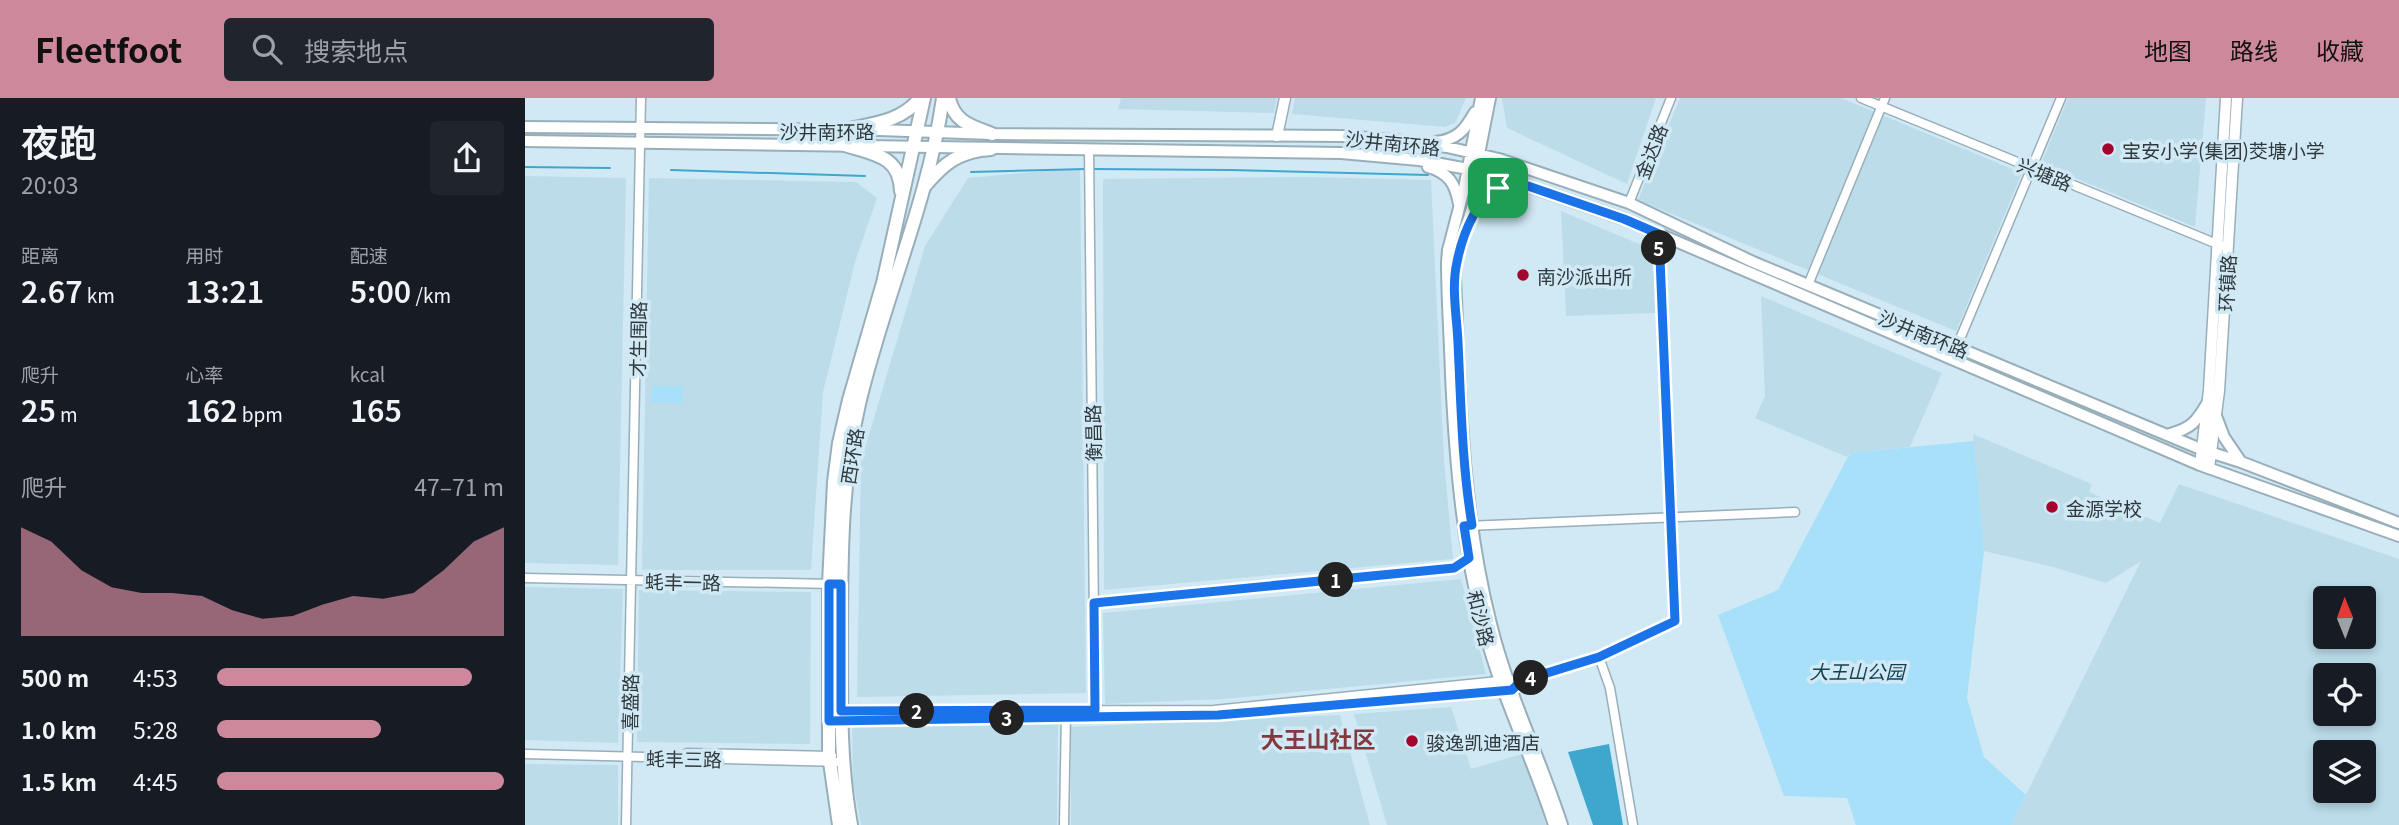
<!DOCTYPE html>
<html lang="zh">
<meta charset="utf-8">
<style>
body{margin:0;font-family:Georgia,"Noto Sans SC",serif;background:#20242c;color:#f1f3f6;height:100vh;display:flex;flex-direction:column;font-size:26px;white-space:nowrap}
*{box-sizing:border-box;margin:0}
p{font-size:23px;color:#9ea1a6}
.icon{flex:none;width:38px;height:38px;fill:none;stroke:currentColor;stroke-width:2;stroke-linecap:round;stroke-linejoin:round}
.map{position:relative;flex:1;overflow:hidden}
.panel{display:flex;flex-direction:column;background:#171b24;width:525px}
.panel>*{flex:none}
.needle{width:46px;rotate:359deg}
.fabs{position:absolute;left:1788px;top:488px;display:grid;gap:14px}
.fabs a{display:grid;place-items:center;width:63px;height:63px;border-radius:7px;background:#171b24;box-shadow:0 4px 10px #0003;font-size:35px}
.pin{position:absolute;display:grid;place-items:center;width:60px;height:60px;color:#fff;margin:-30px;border-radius:14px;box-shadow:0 4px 10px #0006}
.km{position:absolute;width:35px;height:35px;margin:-18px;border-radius:50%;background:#222;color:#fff;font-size:19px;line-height:35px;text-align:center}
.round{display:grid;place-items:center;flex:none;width:74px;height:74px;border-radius:7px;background:#20242c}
.head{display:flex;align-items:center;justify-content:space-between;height:119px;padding:0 21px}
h1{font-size:38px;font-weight:600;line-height:52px}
.figures{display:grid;grid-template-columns:repeat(3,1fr);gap:10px;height:119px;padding:7px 21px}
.figures div{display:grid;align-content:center}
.figures b{font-size:30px;font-weight:600}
.figures small{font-size:19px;font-weight:400}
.figures p{font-size:19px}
.chart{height:196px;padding:14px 21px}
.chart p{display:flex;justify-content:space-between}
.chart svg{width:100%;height:126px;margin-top:7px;fill:#ce889c;opacity:.7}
ul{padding:0 21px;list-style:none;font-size:23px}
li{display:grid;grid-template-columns:112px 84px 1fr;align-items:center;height:52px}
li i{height:18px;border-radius:9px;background:#ce889c}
header{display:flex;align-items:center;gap:42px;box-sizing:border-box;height:98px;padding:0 35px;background:#ce889c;color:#111}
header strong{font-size:33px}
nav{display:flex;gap:38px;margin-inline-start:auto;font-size:24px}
.search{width:490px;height:63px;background:#20242c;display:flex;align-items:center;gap:18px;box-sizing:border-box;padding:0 24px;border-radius:7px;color:#9ea1a6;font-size:26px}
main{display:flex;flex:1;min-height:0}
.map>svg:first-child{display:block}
</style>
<header>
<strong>Fleetfoot</strong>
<div class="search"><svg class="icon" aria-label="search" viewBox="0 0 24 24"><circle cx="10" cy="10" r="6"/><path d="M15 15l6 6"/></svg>搜索地点</div>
<nav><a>地图</a><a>路线</a><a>收藏</a></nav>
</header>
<main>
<section class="panel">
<div class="head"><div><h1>夜跑</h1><p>20:03</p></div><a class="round"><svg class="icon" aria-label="share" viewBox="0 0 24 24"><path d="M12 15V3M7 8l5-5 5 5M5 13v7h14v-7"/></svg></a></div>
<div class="figures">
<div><p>距离</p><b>2.67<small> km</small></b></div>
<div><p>用时</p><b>13:21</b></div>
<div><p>配速</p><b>5:00<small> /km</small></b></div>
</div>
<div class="figures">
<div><p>爬升</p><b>25<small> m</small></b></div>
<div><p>心率</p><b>162<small> bpm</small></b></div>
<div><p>kcal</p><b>165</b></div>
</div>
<div class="chart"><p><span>爬升</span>47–71 m</p>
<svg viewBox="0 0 160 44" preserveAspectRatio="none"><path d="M0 44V6L10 11L20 21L30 27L40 29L50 29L60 30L70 35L80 38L90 37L100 33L110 30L120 31L130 29L140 21L150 11L160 6V44z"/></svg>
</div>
<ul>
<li><b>500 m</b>4:53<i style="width:89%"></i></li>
<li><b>1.0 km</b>5:28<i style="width:57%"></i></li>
<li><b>1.5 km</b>4:45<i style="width:100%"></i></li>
</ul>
</section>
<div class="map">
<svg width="1874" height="727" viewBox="0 0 1874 727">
<rect width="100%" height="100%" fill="#d1e9f5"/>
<path fill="#bcdcea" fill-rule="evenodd" d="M 596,0 L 752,0 L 749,15 L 593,11 Z
M 770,0 L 941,0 L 930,25 L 920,29 L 767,16 Z
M 977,0 L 1131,0 L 1102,86 L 982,30 Z
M 1155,0 L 1316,0 L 1497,75 L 1431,233 L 1113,102 Z
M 1543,0 L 1681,0 L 1670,129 L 1516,66 Z
M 555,70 L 561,595 L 332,599 L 336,364 L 400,148 L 443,80 Z
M 0,78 L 101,80 L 93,467 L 0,465 Z
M 782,79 L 906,82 L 919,362 L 928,461 L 579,492 L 578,81 Z
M 124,80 L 331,84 L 352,100 L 330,164 L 298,294 L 286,472 L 117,472 Z
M 1036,113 L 1128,152 L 1131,215 L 1041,218 Z
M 1236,198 L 1417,275 L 1385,349 L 1325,355 L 1322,359 L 1230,320 L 1240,298 Z
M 1448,336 L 1567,386 L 1564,394 L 1635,425 L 1654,386 L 1874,461 L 1874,727 L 1486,727 L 1616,463 L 1581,485 L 1528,469 L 1459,453 ZM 1801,500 L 1839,500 L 1839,539 L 1801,539 ZM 1801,578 L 1839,578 L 1839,616 L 1801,616 ZM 1801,654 L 1839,654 L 1839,693 L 1801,693 Z
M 936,481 L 961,576 L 699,601 L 580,606 L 578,515 Z
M 0,489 L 98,491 L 93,645 L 0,642 Z
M 114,492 L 286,494 L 285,646 L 112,644 Z
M 926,609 L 946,671 L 1000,655 L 1021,727 L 862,727 L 829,616 Z
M 815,617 L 845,727 L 546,727 L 546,629 Z
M 533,626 L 532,727 L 336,727 L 328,684 L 327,627 Z
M 0,666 L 93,667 L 93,727 L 0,727 Z"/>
<path fill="#a8e0f9" d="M 127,288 L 158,288 L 158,305 L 127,305 Z
M 1449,343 L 1459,453 L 1442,600 L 1459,659 L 1501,697 L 1486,727 L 1331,727 L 1322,700 L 1259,698 L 1193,517 L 1253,492 L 1325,355 Z"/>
<path fill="#3fa6ce" d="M 1084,646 L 1098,727 L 1068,727 L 1043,654 Z"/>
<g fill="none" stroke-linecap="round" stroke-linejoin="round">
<path stroke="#3fa6ce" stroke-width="2" d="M 0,69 L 85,70
M 568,71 L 705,72 L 903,77
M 146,72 L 340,78
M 446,74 L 562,71"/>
<g stroke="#98afba" stroke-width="11">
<path id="minor" d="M 1336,0 L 1697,148
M 564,51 L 570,616
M 1104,105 L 1146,0
M 1283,187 L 1360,0
M 1432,248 L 1536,0
M 942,428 L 1270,414
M 0,480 L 308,486
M 569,505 L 929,470 L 944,460
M 1074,559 L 1085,590 L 1108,727
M 314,613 L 689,612 L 983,582 L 996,583 L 1074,559 L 1150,523 L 1134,136
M 314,622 L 693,617 L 982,592
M 162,655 L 307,658
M 0,656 L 317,664
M 101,727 L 116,0
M 539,727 L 541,614"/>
</g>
<g stroke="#98afba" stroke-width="13">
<path id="tertiary" d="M 752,38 L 760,0
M 1675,367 L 1684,292 L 1701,0
M 1684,370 L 1694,293 L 1712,0"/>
</g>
<g stroke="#98afba" stroke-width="14">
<path id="secondary" d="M 956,0 L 939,91 L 923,152 L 922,164 C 922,202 925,239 926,277 C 930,362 937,448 959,531 C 976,598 1008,661 1029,727
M 965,0 L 954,56 L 953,90 L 931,164 L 930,177 C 935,294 937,412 966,526 C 983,595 1015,659 1037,727
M 0,29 L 354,32 L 467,36 L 817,38 L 870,42 L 922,49 L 974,61 L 1104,105 L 1228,164 L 1678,352 L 1716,364 L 1874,425
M 0,43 L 816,55 L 894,62 L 943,71 L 970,77 L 1099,121 L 1675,367 L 1874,438
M 910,44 C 932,42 940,32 950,14
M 903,69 C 924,75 930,85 934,106
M 949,117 C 962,96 967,88 993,88
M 1691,318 L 1699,339 L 1716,364
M 1645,336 C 1667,330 1671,324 1683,304"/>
</g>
<g stroke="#98afba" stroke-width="16">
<path id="primary" d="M 424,0 C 429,24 446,28 467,36
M 319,32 C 346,26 377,24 395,0
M 317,46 C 346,56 375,56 376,93
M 399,89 C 419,65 434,53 466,51
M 314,727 L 304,657 L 304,486 L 309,384 L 314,345 L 324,302 L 358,185 L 399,0
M 326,727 C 315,666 316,605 316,543 C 316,463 316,383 334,306 C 358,203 403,105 418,0"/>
</g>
<use href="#minor" stroke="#fff" stroke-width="8"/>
<use href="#tertiary" stroke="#fff" stroke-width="10"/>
<use href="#secondary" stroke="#fff" stroke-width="10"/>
<use href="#primary" stroke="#fff" stroke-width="12"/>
</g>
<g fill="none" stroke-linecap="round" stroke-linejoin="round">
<g stroke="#fff" stroke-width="14">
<path id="route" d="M 982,88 L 1003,88 L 1099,121 L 1134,136 L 1150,523 L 1074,559 L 996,583 L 987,592 L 693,617 L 304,623 L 304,486 L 316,486 L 316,613 L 570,612 L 569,505 L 929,470 L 944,460 L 939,428 L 947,427 C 937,367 936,306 933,245 C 932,219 926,190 932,164 C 937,139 953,92 982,88 Z"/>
</g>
<use href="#route" stroke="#1a73e8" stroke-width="9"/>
</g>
<g fill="#a3052e" stroke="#d1e9f5" stroke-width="2.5">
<circle cx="1583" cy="51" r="7"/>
<circle cx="998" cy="177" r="7"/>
<circle cx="1527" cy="409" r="7"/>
<circle cx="887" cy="643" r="7"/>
</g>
<g text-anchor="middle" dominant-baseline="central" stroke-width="7" stroke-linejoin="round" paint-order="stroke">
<g font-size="19" fill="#2f393d" stroke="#d1e9f5">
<text x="302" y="32">沙井南环路</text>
<text transform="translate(868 44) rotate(6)">沙井南环路</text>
<text transform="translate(1125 53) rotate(-69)">金达路</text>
<text transform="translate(1520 75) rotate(22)">兴塘路</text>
<text transform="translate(1701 185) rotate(-87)">环镇路</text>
<text transform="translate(1399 235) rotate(22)">沙井南环路</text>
<text transform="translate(112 241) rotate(-89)">才生围路</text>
<text transform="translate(567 335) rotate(-91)">衡昌路</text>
<text transform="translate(326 358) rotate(-81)">西环路</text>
<text transform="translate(158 483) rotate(1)">蚝丰一路</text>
<text transform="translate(957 520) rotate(76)">和沙路</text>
<text transform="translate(104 604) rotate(-89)">喜盛路</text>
<text transform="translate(159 660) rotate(1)">蚝丰三路</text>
</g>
<g font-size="19" fill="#2f393d" stroke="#d1e9f5" text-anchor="start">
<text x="1597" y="51">宝安小学(集团)茭塘小学</text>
<text x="1012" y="177">南沙派出所</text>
<text x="1541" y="409">金源学校</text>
<text x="901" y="643">骏逸凯迪酒店</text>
</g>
<g font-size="19" font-style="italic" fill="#144052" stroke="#d1e9f5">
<text x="1332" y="572">大王山公园</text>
</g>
<g font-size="23" font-weight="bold" fill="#823a3e" stroke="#d1e9f5">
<text x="793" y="640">大王山社区</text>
</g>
</g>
</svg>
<div class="fabs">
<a><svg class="needle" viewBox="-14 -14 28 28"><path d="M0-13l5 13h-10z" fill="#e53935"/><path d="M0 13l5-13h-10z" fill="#9ea1a6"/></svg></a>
<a><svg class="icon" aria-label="locate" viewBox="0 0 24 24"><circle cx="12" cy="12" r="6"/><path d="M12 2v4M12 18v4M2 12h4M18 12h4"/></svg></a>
<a><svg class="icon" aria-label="layers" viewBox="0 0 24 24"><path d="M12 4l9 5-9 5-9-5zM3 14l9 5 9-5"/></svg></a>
</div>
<div class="pin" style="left:973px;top:90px;background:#1e9e55"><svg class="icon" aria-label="arrive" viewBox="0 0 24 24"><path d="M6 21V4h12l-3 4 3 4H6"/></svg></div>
<b class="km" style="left:811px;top:482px">1</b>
<b class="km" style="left:392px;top:613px">2</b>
<b class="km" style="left:482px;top:620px">3</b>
<b class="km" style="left:1006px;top:580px">4</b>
<b class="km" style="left:1134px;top:150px">5</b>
</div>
</main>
